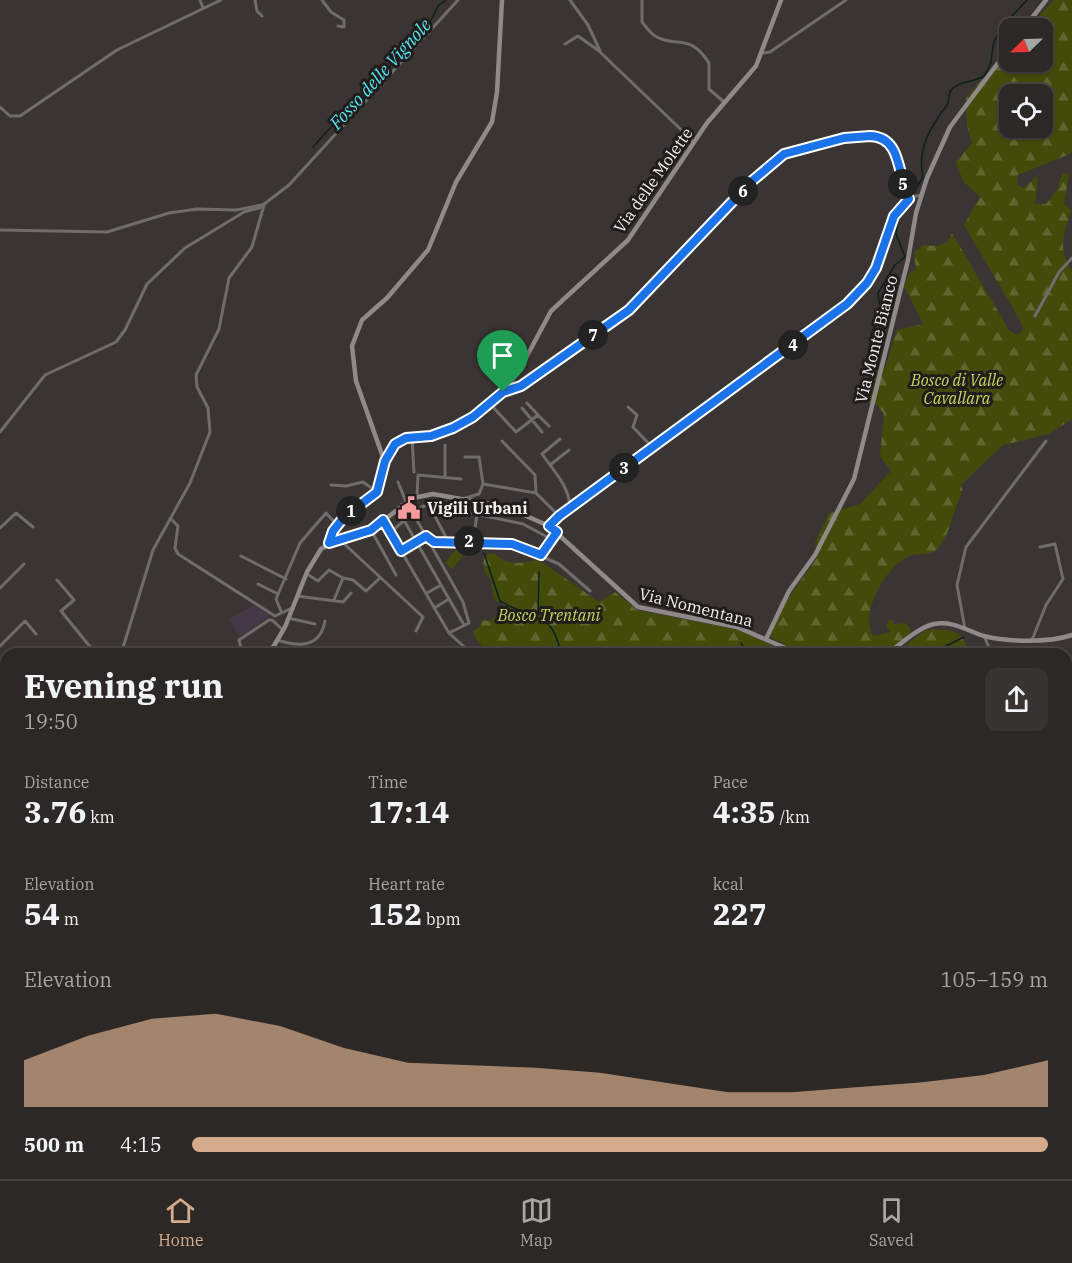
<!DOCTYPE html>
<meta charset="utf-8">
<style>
body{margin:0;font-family:"IBM Plex Serif",serif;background:#383432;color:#f1f3f6;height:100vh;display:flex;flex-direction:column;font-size:22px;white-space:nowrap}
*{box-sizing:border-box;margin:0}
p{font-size:20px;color:#a6a6a7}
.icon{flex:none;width:33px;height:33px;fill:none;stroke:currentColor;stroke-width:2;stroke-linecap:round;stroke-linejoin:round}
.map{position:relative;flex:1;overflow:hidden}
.sheet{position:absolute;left:0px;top:648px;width:1072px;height:531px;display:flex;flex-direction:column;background:#2c2826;border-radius:18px 18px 0 0;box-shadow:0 2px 4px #0004,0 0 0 2px #484443}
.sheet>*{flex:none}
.needle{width:39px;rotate:247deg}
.tools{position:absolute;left:999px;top:18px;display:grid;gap:12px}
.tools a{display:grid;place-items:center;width:54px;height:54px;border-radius:12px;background:#2c2826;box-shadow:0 2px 4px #0004,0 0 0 2px #484443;font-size:30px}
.pin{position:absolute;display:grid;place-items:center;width:51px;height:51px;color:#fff;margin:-62px -26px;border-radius:50% 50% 50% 0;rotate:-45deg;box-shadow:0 0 6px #0007}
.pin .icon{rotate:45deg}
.km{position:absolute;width:30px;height:30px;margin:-15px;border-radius:50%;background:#222;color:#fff;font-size:16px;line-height:30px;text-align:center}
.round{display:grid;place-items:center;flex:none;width:63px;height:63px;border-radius:12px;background:#383432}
.summary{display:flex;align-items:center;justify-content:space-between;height:102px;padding:0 24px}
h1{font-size:33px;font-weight:700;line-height:45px}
.metrics{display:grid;grid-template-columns:repeat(3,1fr);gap:9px;height:102px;padding:6px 24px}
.metrics div{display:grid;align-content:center}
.metrics b{font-size:30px;font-weight:700}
.metrics small{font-size:16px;font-weight:400}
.metrics p{font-size:16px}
.chart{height:168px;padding:12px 24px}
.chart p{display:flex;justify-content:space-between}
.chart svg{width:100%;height:108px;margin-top:6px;fill:#d6ab8b;opacity:.7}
ul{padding:0 24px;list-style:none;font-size:20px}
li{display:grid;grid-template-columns:96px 72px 1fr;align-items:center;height:45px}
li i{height:15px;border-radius:8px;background:#d6ab8b}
.tabs{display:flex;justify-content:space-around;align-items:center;height:84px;border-top:2px solid #484443;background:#2c2826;font-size:16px;color:#a6a6a7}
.tabs a{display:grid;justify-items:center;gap:3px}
.tabs .on{color:#d6ab8b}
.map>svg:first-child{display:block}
</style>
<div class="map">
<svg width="1072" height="1179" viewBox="0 0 1072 1179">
<defs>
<pattern id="forest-firs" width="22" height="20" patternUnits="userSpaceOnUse" patternTransform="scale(1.5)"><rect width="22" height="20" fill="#424b0a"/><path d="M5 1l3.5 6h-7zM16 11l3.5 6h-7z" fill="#5e652e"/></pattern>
</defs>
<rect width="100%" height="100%" fill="#3a3532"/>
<path fill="#463947" d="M 256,604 L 271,615 L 240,637 L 229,619 Z"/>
<path fill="url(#forest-firs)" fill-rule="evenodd" d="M 1054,0 L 1072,0 L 1072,149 L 1070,154 L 1018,175 L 1017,185 L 1024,188 L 1038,175 L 1035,204 L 1046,204 L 1057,190 L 1063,173 L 1069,174 L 1064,204 L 1071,210 C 1064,235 1057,248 1072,271 L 1072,419 L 1049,434 L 1003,445 L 961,485 L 963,491 C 954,507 951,531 940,546 C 932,557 920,552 910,556 C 886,565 859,613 873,636 L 890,632 L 886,626 L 889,620 L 893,620 L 893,624 L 905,623 L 911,629 C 903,656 830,659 807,654 C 795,651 783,643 772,638 C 768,621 807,573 817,558 L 815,543 L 829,513 L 860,504 L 891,471 L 880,456 L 884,414 L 877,405 L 867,402 L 876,371 L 885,368 L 897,330 L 923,324 L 904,286 L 910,272 L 916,270 L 914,252 L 923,245 L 937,246 L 948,242 L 952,233 L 1009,330 L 1017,335 L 1023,330 L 1021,322 L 964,225 L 980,197 L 963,181 L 956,162 L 972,143 L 967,126 L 966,98 L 1009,48 L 1010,62 L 1042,62 L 1042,28 L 1035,28 L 1041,14 ZM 1010,94 L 1042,94 L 1042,128 L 1010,128 Z
M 494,553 C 509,567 518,563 539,560 L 599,602 L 615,592 L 637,610 L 738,630 L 791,654 L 489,654 L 475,638 L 473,631 L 480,627 L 482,620 L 489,621 L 495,617 L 511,615 L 510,611 L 501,602 L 495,601 L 491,585 L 493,583 L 485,573 L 483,559 L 488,554 Z
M 933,629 C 959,630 960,632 971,654 L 895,654 L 924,631 Z
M 647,1173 L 951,1173 L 954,1177 L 645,1179 Z"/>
<path fill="#424b0a" d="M 456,549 L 463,556 L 452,569 L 445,563 Z"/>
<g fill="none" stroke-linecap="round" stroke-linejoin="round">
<path stroke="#0d1f20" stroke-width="1.5" d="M 313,147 L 342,115 L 375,86 L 387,68 L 402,56 L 417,33 L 430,22 L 438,6 L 446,0
M 911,197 L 923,177 C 917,150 930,127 947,105 C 951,99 946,94 953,88 C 962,81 974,82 984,76 C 996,60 989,53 995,40 C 1003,22 1014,15 1027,0
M 869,359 L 871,334 L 881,313 L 878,293 L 895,265 L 905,257 L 896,234 L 899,212
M 484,553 L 500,601 C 532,621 552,608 561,654
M 538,615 L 539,572
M 741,643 L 747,654
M 942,654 L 944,647 L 964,637
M 640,1179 L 643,1173
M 759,1179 L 760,1173"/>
<path stroke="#6f6c6c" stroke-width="3" d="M 200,0 L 203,8
M 255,0 L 257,11 L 262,16
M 322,0 L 331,12 L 344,20 L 344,27 L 338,26
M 570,0 L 588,25 L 601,53 L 694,142
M 642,0 L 642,22 C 646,27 650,33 655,36 C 677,49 689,32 709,63 L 709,89 L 724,102
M 565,44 L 578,36 L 599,51
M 763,53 L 770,52 L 846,0
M 0,107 L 10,116 L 20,116 L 117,50 L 221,0
M 0,230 L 107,232 L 169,213 L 197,209 L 236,210 L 262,205
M 1035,316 L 1059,272 L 1072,258
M 503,392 L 521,386 L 626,312 L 752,181 L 788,152 L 844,138 L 880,137 L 888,142 L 894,151 L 908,198 L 921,195
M 490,404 L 516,432 L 538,415 L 527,403
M 628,407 L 637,415 L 633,427 L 651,446
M 522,408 L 542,432
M 538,415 L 549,426
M 0,432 L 45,375 L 116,342 L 125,330 L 147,284 L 185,248 L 244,212 L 259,208 L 289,185 L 458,0
M 412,438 L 414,472
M 560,439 L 542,454 C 554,471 569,486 570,507
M 502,441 L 535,475 L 536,493
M 445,445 L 445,477
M 550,465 L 569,450
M 398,482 L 406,502
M 483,484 L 536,493 L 559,516
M 331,485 L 346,486 L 363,482 L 377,492
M 417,496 L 418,475 L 461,479
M 462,499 L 479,494 L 483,484 L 479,457 L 465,457
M 402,504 L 414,515 L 463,602 L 469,623 L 449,633
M 429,505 L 448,541
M 170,518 L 178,526 L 175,548 L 178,554 L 275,616
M 383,520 L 449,633 L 472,654
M 405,522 L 464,625
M 549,526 L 690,418 L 821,326 C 842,310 863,292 875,269 C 887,246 888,217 909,199
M 0,528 L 16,513 L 33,527
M 371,530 L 396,575
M 390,532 C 404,523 412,509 429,504 L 523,524 L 551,539
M 339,539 L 423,617 L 416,631
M 428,540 L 512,544 L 559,564 L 590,591
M 473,541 L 479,502
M 401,551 L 426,536
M 541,555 L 556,533
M 241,556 L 286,579
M 307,574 L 318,581 L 329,570 L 343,578
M 57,580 L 74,600 L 61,611 L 96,654
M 258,584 L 278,594
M 0,588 L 24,564
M 427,593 L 441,585
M 297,596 L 343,602 L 351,593
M 334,600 L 343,578 L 353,580 L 366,591 L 380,578
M 436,607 L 449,599
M 281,611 L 276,599 L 300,543 L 326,513 L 337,525
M 275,616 L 292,608
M 288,618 L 315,624
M 965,629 L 957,585 L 966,547 L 1046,441
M 984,636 L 992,654
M 277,640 C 299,647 320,648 325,621
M 1032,640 L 1046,605 L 1063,579 L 1055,544 L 1040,547
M 0,646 L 25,621 L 36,634
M 477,649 L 483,654
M 121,654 L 153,550 L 190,483 L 210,432 L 208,408 L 197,387 L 196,375 L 219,329 L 229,278 L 252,247 L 264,205
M 237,654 L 241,648 L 239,640 L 269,620 L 272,620 L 283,630
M 779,654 L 780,645
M 0,714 L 6,711
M 0,746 L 6,742
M 1066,847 L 1072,847
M 0,989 L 5,951
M 0,1017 L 6,1018
M 1066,1017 L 1072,1016
M 0,1056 L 6,1056
M 0,1134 L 6,1117
M 0,1143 L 6,1149
M 1066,1147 L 1072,1146
M 466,1173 L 489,1179
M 998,1173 L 999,1179
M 35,1179 L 42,1173
M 74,1179 L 76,1173
M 644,1179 L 646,1173
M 975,1179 L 980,1173"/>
<path stroke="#8f898a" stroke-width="4.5" d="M 1024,28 L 1046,0
M 384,460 L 356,381 L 352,346 L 362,320 L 387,298 L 428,250 L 456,182 L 492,122 L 497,92 L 502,0
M 329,543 L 333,531 L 344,517 L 377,492 L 385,461 L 395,444 L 405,438 L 427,437 L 453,428 L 473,417 L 503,392 L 519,371 L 551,311 L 628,240 L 707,123 L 756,66 L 781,0
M 766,639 L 789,591 L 815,555 L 854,479 L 908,260 L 916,213 L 927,178 L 950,127 L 1010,47
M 269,654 L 285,627 L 307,572 L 321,549 L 338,539 L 371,530 L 413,498 L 433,494 L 506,507 L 549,526 L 638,607 L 737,627 L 799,654
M 887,654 C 901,644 917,628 934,624 C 952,620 968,631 984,636 C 1007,642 1049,643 1072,635
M 0,720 L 6,731
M 0,833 L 6,829
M 0,1073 L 6,1073
M 0,1087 L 6,1083"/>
</g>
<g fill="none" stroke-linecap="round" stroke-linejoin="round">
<g stroke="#fff" stroke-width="12">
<path id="route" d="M 870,136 C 903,137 897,177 909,199 L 894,216 L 876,268 L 867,283 L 847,304 L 559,516 L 549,526 L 557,532 L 541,555 L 512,544 L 434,542 L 426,536 L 401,551 L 383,520 L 371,530 L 329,543 L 333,531 L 344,517 L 377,492 L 385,461 L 395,444 L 406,438 L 431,436 L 453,428 L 473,417 L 503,392 L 521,386 L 629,310 L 752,181 L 784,154 L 844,138 Z"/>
</g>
<use href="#route" stroke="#1a73e8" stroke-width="8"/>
</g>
<defs>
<g id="civic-bare" transform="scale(1.8)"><path d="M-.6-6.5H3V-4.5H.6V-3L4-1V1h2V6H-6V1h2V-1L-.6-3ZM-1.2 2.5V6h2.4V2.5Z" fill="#f59b9d" stroke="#201d1c" stroke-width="2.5" paint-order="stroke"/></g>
</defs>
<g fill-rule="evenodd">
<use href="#civic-bare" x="409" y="508"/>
</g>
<g text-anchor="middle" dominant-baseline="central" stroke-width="6" stroke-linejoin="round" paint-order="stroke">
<g font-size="16" fill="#f4f1ef" stroke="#201d1c">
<text transform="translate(653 180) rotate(-55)">Via delle Molette</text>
<text transform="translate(876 339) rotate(-76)">Via Monte Bianco</text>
<text transform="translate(696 607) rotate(14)">Via Nomentana</text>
</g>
<g font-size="16" font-style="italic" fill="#c3d85d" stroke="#201d1c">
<text x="957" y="380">Bosco di Valle<tspan x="957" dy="18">Cavallara</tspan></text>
<text x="549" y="615">Bosco Trentani</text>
</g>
<g font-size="16" font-weight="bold" fill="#f4f1ef" stroke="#201d1c" text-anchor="start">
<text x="427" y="508">Vigili Urbani</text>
</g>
<g font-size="18" font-style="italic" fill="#57e5ee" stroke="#201d1c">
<text transform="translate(380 74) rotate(-48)">Fosso delle Vignole</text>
</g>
</g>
</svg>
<div class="tools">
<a><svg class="needle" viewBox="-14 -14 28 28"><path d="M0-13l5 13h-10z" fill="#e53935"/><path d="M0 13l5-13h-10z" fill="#a6a6a7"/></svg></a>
<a><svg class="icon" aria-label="locate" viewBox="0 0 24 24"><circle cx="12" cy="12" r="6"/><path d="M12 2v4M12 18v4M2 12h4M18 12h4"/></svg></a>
</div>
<div class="pin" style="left:503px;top:392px;background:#1e9e55"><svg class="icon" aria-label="arrive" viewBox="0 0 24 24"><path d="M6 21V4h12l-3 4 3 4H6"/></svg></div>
<b class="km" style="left:351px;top:511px">1</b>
<b class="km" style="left:469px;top:541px">2</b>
<b class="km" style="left:624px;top:468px">3</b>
<b class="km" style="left:793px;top:345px">4</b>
<b class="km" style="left:903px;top:184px">5</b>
<b class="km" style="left:743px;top:191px">6</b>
<b class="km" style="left:593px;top:335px">7</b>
<section class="sheet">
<div class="summary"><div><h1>Evening run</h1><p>19:50</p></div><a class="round"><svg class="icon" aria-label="share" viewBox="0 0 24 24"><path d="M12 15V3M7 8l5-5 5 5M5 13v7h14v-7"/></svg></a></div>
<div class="metrics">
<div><p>Distance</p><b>3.76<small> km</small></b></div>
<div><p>Time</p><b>17:14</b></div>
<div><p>Pace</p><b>4:35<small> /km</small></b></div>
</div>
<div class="metrics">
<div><p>Elevation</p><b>54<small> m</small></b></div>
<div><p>Heart rate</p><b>152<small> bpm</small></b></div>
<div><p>kcal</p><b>227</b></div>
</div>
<div class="chart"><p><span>Elevation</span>105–159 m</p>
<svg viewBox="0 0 160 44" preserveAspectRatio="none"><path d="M0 44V25L10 15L20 8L30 6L40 11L50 20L60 26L70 27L80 28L90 30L100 34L110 38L120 38L130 36L140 34L150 31L160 25V44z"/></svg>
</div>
<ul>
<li><b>500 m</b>4:15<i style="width:100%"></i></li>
</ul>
</section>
</div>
<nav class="tabs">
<a class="on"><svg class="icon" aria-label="home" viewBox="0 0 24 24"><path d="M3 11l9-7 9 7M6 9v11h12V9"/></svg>Home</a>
<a><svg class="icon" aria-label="map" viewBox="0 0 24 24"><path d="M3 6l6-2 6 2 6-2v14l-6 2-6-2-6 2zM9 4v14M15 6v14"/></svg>Map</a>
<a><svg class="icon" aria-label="saved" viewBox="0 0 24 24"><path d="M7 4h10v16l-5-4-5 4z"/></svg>Saved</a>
</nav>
